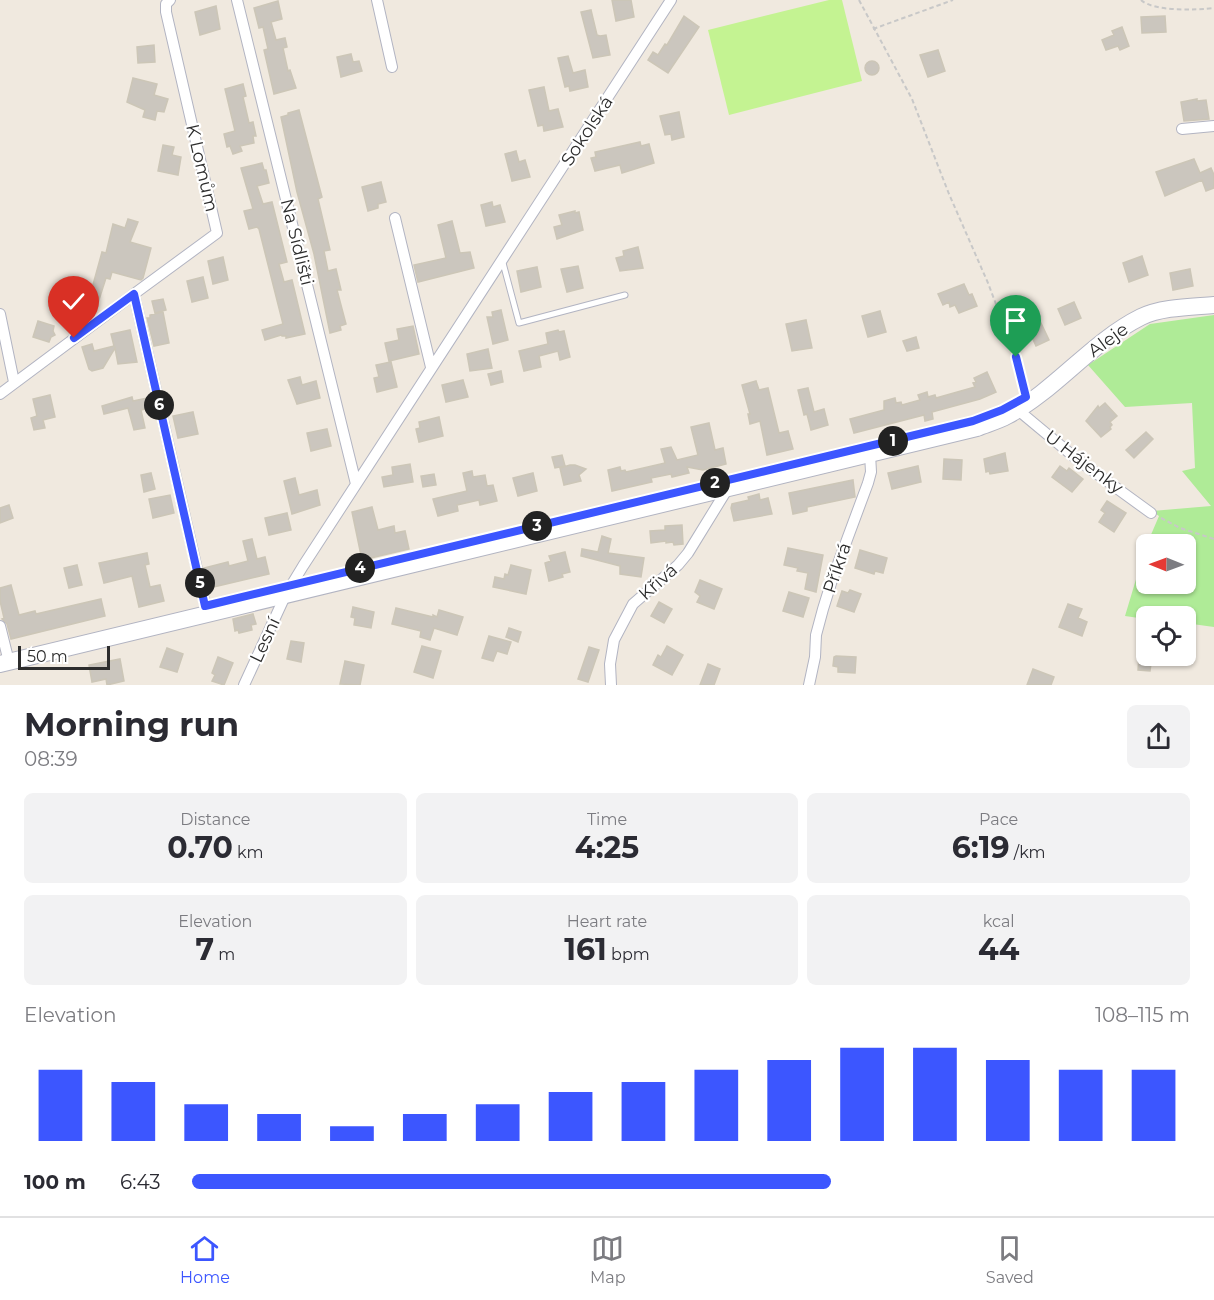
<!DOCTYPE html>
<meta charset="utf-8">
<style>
body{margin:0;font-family:Montserrat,sans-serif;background:#f2f2f3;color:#2b2b33;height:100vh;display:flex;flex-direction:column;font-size:22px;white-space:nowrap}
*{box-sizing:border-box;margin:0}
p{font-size:20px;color:#7c7c81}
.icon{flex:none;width:33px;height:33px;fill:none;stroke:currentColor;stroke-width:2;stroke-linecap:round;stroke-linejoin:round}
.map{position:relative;height:685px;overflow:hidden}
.side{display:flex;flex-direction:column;background:#fff;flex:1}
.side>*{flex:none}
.needle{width:39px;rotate:271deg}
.tools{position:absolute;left:1136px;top:534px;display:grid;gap:12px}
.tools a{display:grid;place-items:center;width:60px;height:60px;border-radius:9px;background:#fff;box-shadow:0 2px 4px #0004;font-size:30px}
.scale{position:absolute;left:18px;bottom:15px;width:92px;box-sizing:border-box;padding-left:6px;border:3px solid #2d2d2d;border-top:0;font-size:16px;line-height:21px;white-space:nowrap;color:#2d2d2d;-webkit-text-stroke:4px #fff;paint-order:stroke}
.pin{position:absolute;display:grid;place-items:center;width:51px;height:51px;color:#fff;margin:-62px -26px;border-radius:50% 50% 50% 0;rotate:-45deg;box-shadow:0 0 6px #0007}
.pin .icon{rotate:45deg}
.km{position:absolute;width:30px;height:30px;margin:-15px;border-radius:50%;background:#222;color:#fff;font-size:16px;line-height:30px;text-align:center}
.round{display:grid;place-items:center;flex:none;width:63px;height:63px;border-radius:9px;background:#f2f2f3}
.summary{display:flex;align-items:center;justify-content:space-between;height:102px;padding:0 24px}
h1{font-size:33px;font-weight:700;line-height:45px}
.metrics{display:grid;grid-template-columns:repeat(3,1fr);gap:9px;height:102px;padding:6px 24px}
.metrics div{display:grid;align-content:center;border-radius:9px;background:#f2f2f3;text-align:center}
.metrics b{font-size:30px;font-weight:700}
.metrics small{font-size:16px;font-weight:400}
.metrics p{font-size:16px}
.chart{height:168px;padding:12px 24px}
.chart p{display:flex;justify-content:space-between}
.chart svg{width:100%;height:108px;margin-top:6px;stroke:#3c56ff;stroke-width:6}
ul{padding:0 24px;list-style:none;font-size:20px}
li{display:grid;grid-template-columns:96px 72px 1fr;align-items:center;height:45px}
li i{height:15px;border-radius:8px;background:#3c56ff}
.tabs{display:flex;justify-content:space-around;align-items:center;height:84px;border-top:2px solid #e1e1e2;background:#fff;font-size:16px;color:#7c7c81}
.tabs a{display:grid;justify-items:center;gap:3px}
.tabs .selected{color:#3c56ff}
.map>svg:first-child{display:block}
</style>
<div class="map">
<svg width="1214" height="685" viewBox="0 0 1214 685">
<rect width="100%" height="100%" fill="#f0e9df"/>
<path fill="#afeb97" d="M 1214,315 L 1214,627 L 1185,623 L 1185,616 L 1146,616 L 1146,619 L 1125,616 L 1146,546 L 1146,584 L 1185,584 L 1185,544 L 1147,544 L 1159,516 L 1152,511 L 1211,506 L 1182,471 L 1195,468 L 1192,403 L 1125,407 L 1088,365 L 1150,324 Z"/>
<path fill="#c4f392" d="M 829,0 L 842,0 L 862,81 L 729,115 L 708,30 Z"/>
<path fill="#cbc6be" stroke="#ccc6b7" stroke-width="1.5" d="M 612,0 L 631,0 L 634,17 L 616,21 Z
M 278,1 L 282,19 L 271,22 L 276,40 L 285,38 L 287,47 L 283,48 L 288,71 L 290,70 L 296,88 L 274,94 L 264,50 L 268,49 L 263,27 L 259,28 L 254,8 Z
M 216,6 L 220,29 L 200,35 L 195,12 Z
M 591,10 L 597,35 L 600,36 L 606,35 L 610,55 L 593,58 L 581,12 Z
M 684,16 L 699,27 L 668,73 L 648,60 L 653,52 L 658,55 L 665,44 L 667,45 Z
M 1165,16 L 1166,32 L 1142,33 L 1141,17 Z
M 1122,27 L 1129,46 L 1120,50 L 1118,46 L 1106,50 L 1102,40 L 1114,35 L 1112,31 Z
M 154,45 L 155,62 L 138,63 L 137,47 Z
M 938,50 L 945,71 L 928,77 L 920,55 Z
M 351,54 L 353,62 L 359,61 L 362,71 L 341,77 L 337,57 Z
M 568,56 L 573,73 L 585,70 L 588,87 L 570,91 L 569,86 L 565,87 L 558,58 Z
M865 68a7 7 0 1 1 14 0a7 7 0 1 1-14 0Z
M 133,78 L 157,84 L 154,95 L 168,99 L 164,112 L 157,111 L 155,120 L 143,117 L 145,110 L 127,102 Z
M 243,84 L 246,96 L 243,97 L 249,123 L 253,122 L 256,136 L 253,136 L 254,143 L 240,146 L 242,151 L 233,154 L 230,146 L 227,147 L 224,134 L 235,131 L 225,89 Z
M 544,87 L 549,111 L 558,109 L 563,127 L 544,131 L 543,125 L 538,126 L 529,90 Z
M 1197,99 L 1197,101 L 1206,100 L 1209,119 L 1184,121 L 1181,102 Z
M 299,110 L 322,197 L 318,199 L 330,250 L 324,251 L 328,271 L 336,269 L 341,290 L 337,290 L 346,324 L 340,326 L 341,330 L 330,333 L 314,254 L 297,192 L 281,117 L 288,115 L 288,113 Z
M 679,112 L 684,137 L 672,140 L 671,134 L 665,135 L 660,116 Z
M 640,142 L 641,146 L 649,144 L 654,163 L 622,173 L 620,165 L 595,171 L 591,158 L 596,157 L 595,152 Z
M 163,145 L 174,147 L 172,155 L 181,157 L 178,175 L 158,171 Z
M 516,151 L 519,162 L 525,160 L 530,177 L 512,181 L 505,154 Z
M 1194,159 L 1200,173 L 1211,168 L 1214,175 L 1214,188 L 1206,191 L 1202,180 L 1165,196 L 1156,172 Z
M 262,163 L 264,170 L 266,170 L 269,183 L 257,186 L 263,204 L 272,202 L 287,262 L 279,264 L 284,282 L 292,280 L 305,334 L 286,338 L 286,336 L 282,336 L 281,335 L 265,340 L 262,330 L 283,324 L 259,229 L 257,227 L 249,229 L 244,211 L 253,209 L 241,168 Z
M 381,182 L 386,202 L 378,204 L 378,208 L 368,211 L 362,187 Z
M 492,202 L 493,207 L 500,205 L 505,222 L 486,226 L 481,205 Z
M 575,211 L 575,213 L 579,212 L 583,230 L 557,239 L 554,227 L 562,225 L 559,215 Z
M 128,219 L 138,222 L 130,242 L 151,248 L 143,278 L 141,280 L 112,272 L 110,279 L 106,278 L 95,312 L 83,308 L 79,320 L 69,317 L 75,300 L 77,301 L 80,293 L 83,294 L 84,290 L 91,292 L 102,252 L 106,253 L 113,224 L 125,228 Z
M 452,221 L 460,253 L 470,252 L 474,268 L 418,282 L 414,265 L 446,258 L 438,225 Z
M 638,247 L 643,268 L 620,271 L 616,258 L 624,256 L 623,251 Z
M 1142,256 L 1148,275 L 1129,282 L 1123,263 Z
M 223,257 L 228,280 L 213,284 L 208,261 Z
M 578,266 L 583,288 L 567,292 L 561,269 Z
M 537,267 L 541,287 L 521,292 L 517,271 Z
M 1190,269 L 1193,286 L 1173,290 L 1170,273 Z
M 203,277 L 208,298 L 192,302 L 187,281 Z
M 964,284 L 969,295 L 972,294 L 977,306 L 959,313 L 955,305 L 950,307 L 949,302 L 943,305 L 938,294 Z
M 163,299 L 166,310 L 155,313 L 152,301 Z
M 1074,302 L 1081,318 L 1065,325 L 1058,309 Z
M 501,310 L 508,340 L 493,344 L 487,317 L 493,317 L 492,312 Z
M 880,311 L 886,332 L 868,337 L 862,316 Z
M 163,312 L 169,343 L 154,346 L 147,318 L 150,318 L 150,315 Z
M 1032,313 L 1036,323 L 1040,321 L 1049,340 L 1036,346 L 1023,317 Z
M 806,320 L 812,348 L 792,351 L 786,324 Z
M 38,321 L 54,326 L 53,331 L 55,335 L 51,337 L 49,342 L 33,337 Z
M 413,326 L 419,354 L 389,361 L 385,343 L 399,340 L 397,329 Z
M 130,330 L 137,362 L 118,364 L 115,348 L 103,368 L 92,371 L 89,369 L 82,347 L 92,344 L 94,351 L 114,346 L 111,334 Z
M 558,330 L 559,332 L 564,331 L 570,357 L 560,360 L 558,351 L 539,356 L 541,367 L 524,371 L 519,351 L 548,344 L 546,333 Z
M 916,337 L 919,348 L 907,351 L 903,341 Z
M 488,349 L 492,368 L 470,371 L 467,354 Z
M 391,362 L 397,387 L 377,392 L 374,378 L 379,377 L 376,365 Z
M 501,371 L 503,382 L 491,385 L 488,374 Z
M 987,372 L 996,392 L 980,399 L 932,412 L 933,419 L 925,421 L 924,415 L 854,433 L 850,419 L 884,410 L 884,401 L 895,398 L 896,403 L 901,402 L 902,405 L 920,400 L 918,395 L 927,392 L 928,397 L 935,395 L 936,398 L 975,387 L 973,383 L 976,382 L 974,378 Z
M 300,377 L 302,385 L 316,381 L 320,398 L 297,404 L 288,380 Z
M 463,380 L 468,397 L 446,402 L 442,385 Z
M 756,381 L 759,390 L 768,388 L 779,433 L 788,431 L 793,449 L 767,455 L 760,421 L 750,424 L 748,414 L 750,414 L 742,385 Z
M 808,388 L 814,412 L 824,409 L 828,425 L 811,430 L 807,414 L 804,415 L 798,390 Z
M 50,395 L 55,417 L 43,420 L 45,428 L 34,430 L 31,418 L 37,416 L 33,399 Z
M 132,397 L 133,401 L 148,398 L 150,408 L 141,410 L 145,428 L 134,430 L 128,408 L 104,414 L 102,406 Z
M 1105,403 L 1117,416 L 1110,422 L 1112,425 L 1110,427 L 1111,429 L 1101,437 L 1086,421 L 1098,406 L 1099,408 Z
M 193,412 L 198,434 L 178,438 L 173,416 Z
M 439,417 L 443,436 L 419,442 L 416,429 L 420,428 L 419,422 Z
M 709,423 L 715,450 L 723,448 L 726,464 L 703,470 L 687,467 L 689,473 L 672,477 L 671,474 L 651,478 L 652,482 L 612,491 L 608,470 L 620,467 L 621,471 L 625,470 L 626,472 L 665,463 L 661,449 L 671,447 L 677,460 L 698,455 L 691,427 Z
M 327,429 L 331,446 L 311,451 L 307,433 Z
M 1146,432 L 1153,439 L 1134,458 L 1126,450 Z
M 1005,453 L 1008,471 L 990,474 L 989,471 L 986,472 L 984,459 Z
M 562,455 L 565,466 L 555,468 L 552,457 Z
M 944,459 L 962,460 L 961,480 L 943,479 Z
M 410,464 L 413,482 L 384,487 L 382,477 L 393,475 L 392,467 Z
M 570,465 L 575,465 L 586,469 L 579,475 L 581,481 L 564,485 L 560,468 Z
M 918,466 L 921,482 L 892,489 L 888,473 Z
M 1060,466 L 1067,471 L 1069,468 L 1083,479 L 1072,492 L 1052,477 Z
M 472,471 L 473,477 L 485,475 L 487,486 L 493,485 L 497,501 L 480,505 L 479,500 L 457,505 L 458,511 L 438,516 L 433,499 L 467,491 L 463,473 Z
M 151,473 L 155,489 L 144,492 L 141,475 Z
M 533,473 L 537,491 L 518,496 L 513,478 Z
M 434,474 L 436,485 L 423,487 L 421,476 Z
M 295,478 L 299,495 L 317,490 L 320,505 L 292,514 L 284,481 Z
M 853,480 L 855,497 L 807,507 L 807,511 L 793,514 L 789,493 Z
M 759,494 L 760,500 L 768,498 L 772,514 L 734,521 L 731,508 L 732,504 L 749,500 L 748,497 Z
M 170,495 L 174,513 L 153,518 L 149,499 Z
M 1107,501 L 1126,513 L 1114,532 L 1099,522 L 1105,513 L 1101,510 Z
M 9,505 L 13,518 L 0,523 L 0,508 Z
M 372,507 L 378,530 L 394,526 L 395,533 L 405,531 L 409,549 L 362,560 L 352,512 Z
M 287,513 L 291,530 L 269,535 L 265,518 Z
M 682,525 L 683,544 L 674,545 L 673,542 L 666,543 L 666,541 L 651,543 L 650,531 L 665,530 L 665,526 Z
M 602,536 L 611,539 L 608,553 L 644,558 L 641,577 L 620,574 L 620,566 L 581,556 L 582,549 L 598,552 Z
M 252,539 L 257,559 L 265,557 L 269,574 L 209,588 L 204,568 L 228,562 L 229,566 L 248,561 L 243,541 Z
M 788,548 L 823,555 L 816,592 L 805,589 L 808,573 L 797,571 L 798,568 L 784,565 Z
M 860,550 L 887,558 L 883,573 L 875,571 L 874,574 L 855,568 Z
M 565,552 L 570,572 L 562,574 L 563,577 L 549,581 L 545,563 L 551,561 L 549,556 Z
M 147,553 L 149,564 L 145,565 L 150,587 L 160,585 L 164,601 L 139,607 L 132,576 L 104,583 L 99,563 Z
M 77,565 L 82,585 L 69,588 L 64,568 Z
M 511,565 L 531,570 L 526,594 L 493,587 L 495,577 L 504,579 L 505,574 L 508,575 Z
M 700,580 L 722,589 L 714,609 L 697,602 L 700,596 L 695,592 Z
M 11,585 L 19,615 L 35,611 L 36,614 L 101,599 L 105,616 L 11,639 L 7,624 L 2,619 L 4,618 L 0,601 L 0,588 Z
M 850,590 L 861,594 L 854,612 L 837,606 L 842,591 L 848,593 Z
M 789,592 L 809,598 L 803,617 L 783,611 Z
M 659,602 L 672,609 L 664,623 L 651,616 Z
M 1068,604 L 1082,609 L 1078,618 L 1087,622 L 1082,636 L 1059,627 Z
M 353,607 L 374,612 L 371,628 L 354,625 L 355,618 L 351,617 Z
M 396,608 L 433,617 L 433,615 L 437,617 L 439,610 L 463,617 L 457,635 L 434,628 L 430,640 L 420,637 L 421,631 L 392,624 Z
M 253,614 L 256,624 L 251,625 L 252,630 L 239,633 L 238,630 L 235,631 L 233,619 Z
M 509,628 L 521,632 L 518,642 L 506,637 Z
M 489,636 L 511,642 L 507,654 L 497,651 L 493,661 L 482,658 Z
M 291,641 L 304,643 L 301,662 L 287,659 Z
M 422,646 L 441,651 L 433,678 L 414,672 Z
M 667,646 L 683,655 L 672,675 L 653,665 L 658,655 L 661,657 Z
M 589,647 L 599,650 L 588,682 L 578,679 Z
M 167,648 L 183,654 L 177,672 L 160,667 Z
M 836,656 L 856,657 L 855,673 L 838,672 L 838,667 L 833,666 L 834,657 Z
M 1139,656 L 1152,656 L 1150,671 L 1138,670 Z
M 218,657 L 233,663 L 224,685 L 212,681 L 215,675 L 212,673 Z
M 120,659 L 124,681 L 107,685 L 106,679 L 92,682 L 89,665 Z
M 345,661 L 364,665 L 360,685 L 340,684 Z
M 708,664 L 720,669 L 714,685 L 700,685 Z
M 1033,669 L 1054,677 L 1051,685 L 1027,685 Z"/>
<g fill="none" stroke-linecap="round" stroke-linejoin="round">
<g stroke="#b2b4c2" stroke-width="7">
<path id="lane" d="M 503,263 L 519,323 L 625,295"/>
</g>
<g stroke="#b2b4c2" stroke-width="12">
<path id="street" d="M 170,0 L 166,4 L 166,12 L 217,233 L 134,294 L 207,613
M 237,0 L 356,484
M 377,0 L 392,67
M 1182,129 L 1214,126
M 395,218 L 431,367
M 0,314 L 14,382
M 0,394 L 134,294
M 1018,410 L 1078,460 L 1151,513
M 0,626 L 9,662
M 244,685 L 286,594 L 303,566 L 671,0
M 611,685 L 610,664 L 614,640 L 633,604 L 678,565 L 688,553 L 728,488
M 809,685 L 815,657 L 816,635 L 823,609 L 832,580 L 868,483 L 871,472 L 870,454"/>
</g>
<g stroke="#b2b4c2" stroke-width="18">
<path id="secondary" d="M 0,664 L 977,428 C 987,424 998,421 1007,416 C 1056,390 1091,342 1141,317 C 1162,307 1191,307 1214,305"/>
</g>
<path stroke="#c8c8c8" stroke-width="2" stroke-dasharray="4.5 3" stroke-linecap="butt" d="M 859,0 L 912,99 L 949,194 L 988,283 L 1016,357 L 1024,389
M 1141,0 C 1154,12 1197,10 1214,8
M 873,29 L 953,0
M 1161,518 L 1180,528 L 1214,539"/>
<use href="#lane" stroke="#fff" stroke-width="5"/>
<use href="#street" stroke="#fff" stroke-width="10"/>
<use href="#secondary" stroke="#fff" stroke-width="16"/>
</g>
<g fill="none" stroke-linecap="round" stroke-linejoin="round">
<g stroke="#fff" stroke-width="12">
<path id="route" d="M 74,338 L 134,294 L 205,606 L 973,421 L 1002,410 L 1026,397 L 1016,357"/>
</g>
<use href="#route" stroke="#3c56ff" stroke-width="8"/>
</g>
<g text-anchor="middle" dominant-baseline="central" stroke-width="4.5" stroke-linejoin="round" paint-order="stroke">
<g font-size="18" fill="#2d2d2d" stroke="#fff">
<text transform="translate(587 131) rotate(-57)">Sokolská</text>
<text transform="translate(202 168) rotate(77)">K Lomům</text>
<text transform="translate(297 242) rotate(76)">Na Sídlišti</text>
<text transform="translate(1108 340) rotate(-36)">Aleje</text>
<text transform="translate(1084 462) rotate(37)">U Hájenky</text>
<text transform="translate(837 568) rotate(-71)">Příkrá</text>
<text transform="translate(658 582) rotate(-42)">Křivá</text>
<text transform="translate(265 640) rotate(-65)">Lesní</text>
</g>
</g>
</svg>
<div class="tools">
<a><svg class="needle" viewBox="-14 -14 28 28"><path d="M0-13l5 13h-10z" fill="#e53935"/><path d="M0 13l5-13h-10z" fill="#7c7c81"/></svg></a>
<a><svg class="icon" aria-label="locate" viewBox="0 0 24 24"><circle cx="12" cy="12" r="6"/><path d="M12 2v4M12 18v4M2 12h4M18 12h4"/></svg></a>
</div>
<div class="scale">50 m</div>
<div class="pin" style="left:1016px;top:357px;background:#1e9e55"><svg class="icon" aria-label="arrive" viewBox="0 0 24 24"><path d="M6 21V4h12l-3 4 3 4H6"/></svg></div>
<div class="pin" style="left:74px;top:338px;background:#d93025"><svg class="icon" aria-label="check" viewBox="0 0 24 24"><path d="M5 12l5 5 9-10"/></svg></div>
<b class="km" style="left:893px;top:441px">1</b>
<b class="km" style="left:715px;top:483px">2</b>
<b class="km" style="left:537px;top:526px">3</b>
<b class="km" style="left:360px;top:568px">4</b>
<b class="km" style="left:200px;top:583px">5</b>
<b class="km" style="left:159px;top:405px">6</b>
</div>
<section class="side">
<div class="summary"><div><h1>Morning run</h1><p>08:39</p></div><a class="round"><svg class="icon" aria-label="share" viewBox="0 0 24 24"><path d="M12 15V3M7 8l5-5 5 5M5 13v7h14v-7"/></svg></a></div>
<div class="metrics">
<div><p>Distance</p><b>0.70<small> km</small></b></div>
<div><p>Time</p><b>4:25</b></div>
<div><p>Pace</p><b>6:19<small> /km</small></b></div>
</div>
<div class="metrics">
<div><p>Elevation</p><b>7<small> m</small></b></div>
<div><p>Heart rate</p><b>161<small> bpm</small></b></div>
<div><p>kcal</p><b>44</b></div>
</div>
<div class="chart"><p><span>Elevation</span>108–115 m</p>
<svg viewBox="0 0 160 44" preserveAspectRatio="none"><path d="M5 44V15M15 44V20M25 44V29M35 44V33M45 44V38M55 44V33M65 44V29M75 44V24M85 44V20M95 44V15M105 44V11M115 44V6M125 44V6M135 44V11M145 44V15M155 44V15"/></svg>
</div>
<ul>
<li><b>100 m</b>6:43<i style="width:64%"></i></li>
</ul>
</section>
<nav class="tabs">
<a class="selected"><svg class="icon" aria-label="home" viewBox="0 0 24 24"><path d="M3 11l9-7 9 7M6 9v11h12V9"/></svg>Home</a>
<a><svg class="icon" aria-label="map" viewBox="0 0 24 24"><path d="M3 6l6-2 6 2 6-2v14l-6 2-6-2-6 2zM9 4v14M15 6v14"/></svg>Map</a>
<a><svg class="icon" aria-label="saved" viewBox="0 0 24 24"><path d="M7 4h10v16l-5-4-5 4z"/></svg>Saved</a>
</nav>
